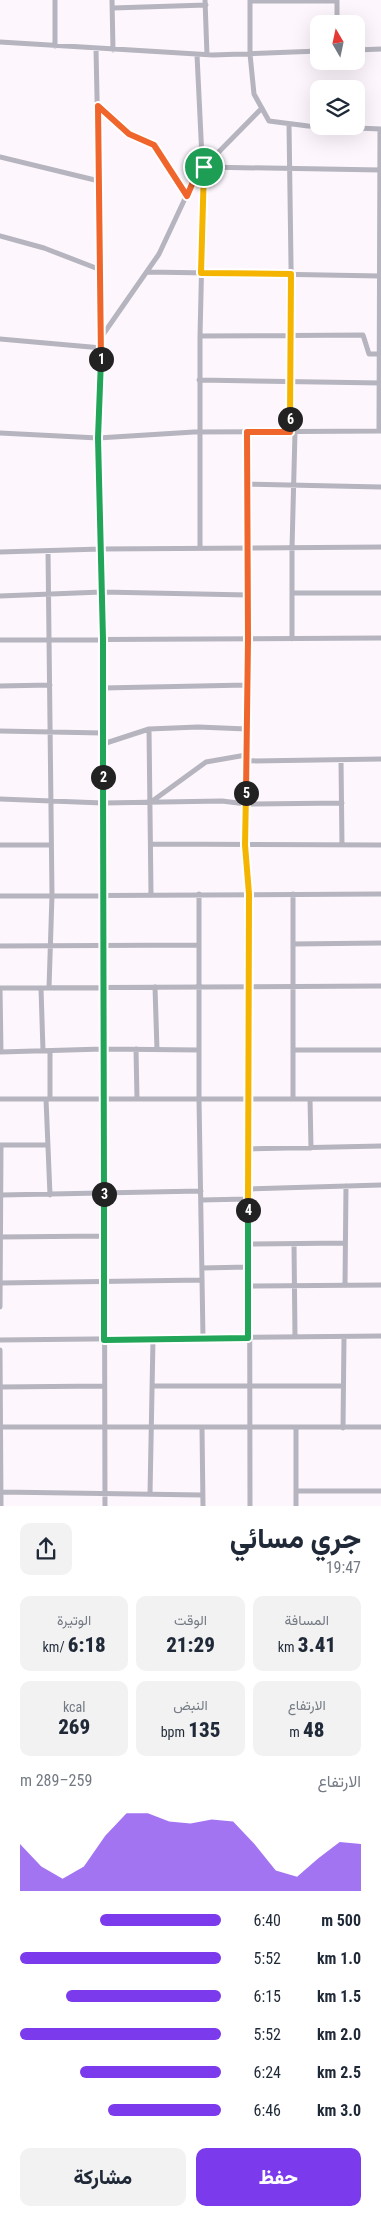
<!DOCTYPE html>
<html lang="ar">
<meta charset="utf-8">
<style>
body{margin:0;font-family:"Roboto Condensed",Vazirmatn,sans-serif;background:#f2f2f3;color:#1f2937;direction:rtl;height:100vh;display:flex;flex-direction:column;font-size:19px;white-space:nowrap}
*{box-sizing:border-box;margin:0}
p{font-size:16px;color:#747a83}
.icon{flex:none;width:28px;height:28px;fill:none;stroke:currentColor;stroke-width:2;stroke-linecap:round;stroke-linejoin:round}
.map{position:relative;height:1506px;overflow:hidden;direction:ltr}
.drawer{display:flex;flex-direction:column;background:#fff;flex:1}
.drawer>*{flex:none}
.needle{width:32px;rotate:351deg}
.buttons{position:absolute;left:310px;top:15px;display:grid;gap:10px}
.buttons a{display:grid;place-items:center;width:55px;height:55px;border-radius:10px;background:#fff;box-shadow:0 5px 20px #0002;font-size:25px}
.pin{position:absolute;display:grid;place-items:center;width:42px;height:42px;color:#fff;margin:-21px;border:2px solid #fff;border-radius:50%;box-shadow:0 1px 5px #0007}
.km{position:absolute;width:25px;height:25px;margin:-12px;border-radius:50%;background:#222;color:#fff;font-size:14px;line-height:25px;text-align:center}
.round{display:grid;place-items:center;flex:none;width:52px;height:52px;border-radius:10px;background:#f2f2f3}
.summary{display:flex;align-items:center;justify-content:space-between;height:85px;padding:0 20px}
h1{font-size:28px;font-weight:800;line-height:38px}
.figures{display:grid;grid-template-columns:repeat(3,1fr);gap:8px;height:85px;padding:5px 20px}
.figures div{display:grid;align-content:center;border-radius:10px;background:#f2f2f3;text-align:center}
.figures b{font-size:21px;font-weight:800}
.figures small{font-size:14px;font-weight:400}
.figures p{font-size:14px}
.chart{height:140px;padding:10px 20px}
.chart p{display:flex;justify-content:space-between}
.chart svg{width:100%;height:90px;margin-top:5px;fill:#7c3aed;opacity:.7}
.button{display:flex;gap:10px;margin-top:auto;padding:10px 20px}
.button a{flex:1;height:58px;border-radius:10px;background:#7c3aed;color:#fff;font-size:20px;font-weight:800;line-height:58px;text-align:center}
.button a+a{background:#f2f2f3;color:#1f2937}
ul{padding:0 20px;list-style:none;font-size:16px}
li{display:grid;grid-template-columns:80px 60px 1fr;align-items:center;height:38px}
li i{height:12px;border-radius:6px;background:#7c3aed}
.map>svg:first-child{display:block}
</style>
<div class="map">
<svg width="381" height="1506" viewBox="0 0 381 1506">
<rect width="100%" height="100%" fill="#fdf6fd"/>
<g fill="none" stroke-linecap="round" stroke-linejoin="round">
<path stroke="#b6b4be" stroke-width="5" d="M 55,0 L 55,46
M 112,0 L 113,50
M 205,0 L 207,55
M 250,0 L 250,54 L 254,94 L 269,121 L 308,126 L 381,129
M 250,1 L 337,1
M 113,8 L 206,5
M 337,24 L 337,0
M 0,42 L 213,55 L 319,51
M 96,49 L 102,335
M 356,50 L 381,49
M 197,55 L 202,158 L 204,167 L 200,336 L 200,548
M 97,106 L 129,134 L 154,145 L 187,196
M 289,124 L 292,335 L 290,432
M 0,157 L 99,181
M 204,167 L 380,170
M 0,236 L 44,248 L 101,270
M 147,272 L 380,276
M 200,336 L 363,335 L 369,354 L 381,354
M 0,339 L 102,348
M 199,380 L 381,383
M 379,431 L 380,129
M 247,432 L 248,639 L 245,845 L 249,894 L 250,1506
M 0,433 L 98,438 L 194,432 L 381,431
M 247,484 L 381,487
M 48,551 L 52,895 L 49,988
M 0,552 L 101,549 L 381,547
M 292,593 L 381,593
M 0,596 L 102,592 L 248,595
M 292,639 L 292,548 L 295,432
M 0,640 L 381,638
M 0,686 L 50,685
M 103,688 L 247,685
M 149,729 L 151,894
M 0,731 L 103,733
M 103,744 L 149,729 L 198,727 L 247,729
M 341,760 L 342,845
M 246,761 L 381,759
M 0,799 L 103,803 L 222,801 L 246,804 L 342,803
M 151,802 L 206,762 L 246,755
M 152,844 L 381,845
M 0,845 L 51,845
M 199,894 L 199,1099 L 203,1338
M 0,896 L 381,894
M 293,944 L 381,943
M 0,946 L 199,945
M 155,987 L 157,1050
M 0,988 L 381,986
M 0,988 L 1,1052
M 41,988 L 43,1051
M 136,1049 L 137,1099
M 293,1050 L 381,1050
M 50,1051 L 50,1099
M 0,1052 L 103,1049 L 199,1050
M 0,1099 L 381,1099
M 46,1099 L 50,1195
M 293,1099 L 293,894
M 310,1099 L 311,1148
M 0,1145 L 48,1145
M 248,1149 L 381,1146
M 248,1189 L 381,1185
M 1,1195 L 201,1191
M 201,1200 L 248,1199
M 0,1237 L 104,1236
M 248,1244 L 345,1243
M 294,1244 L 295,1337
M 202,1268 L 248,1267
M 0,1283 L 202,1280
M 345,1285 L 346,1186
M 248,1286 L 381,1285
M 0,1307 L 1,1145
M 0,1340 L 381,1336
M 0,1350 L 1,1506
M 152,1386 L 343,1386
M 0,1387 L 104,1386
M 0,1427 L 381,1427
M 202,1428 L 203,1506
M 296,1428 L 296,1506
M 343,1428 L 344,1337
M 296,1491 L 381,1491
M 1,1492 L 202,1495
M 150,1494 L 153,1339
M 105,1506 L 103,639 L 98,438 L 102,336 L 159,254 L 196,175 L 262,108"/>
</g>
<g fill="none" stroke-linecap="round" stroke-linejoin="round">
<g stroke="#fff" stroke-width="10">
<path id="split-1" d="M 101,359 L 98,106 L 129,134 L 154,145 L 187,196 L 196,175 L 204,167"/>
</g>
<g stroke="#fff" stroke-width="10">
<path id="split-2" d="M 101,359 L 98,438 L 103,639 L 103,777"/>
</g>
<g stroke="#fff" stroke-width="10">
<path id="split-3" d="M 103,777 L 104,1194"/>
</g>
<g stroke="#fff" stroke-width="10">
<path id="split-4" d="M 104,1194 L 104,1340 L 248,1338 L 248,1210"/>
</g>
<g stroke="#fff" stroke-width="10">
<path id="split-5" d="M 246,793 L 245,845 L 249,894 L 248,1210"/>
</g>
<g stroke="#fff" stroke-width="10">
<path id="split-6" d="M 246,793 L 248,639 L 247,432 L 290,432 L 290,419"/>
</g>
<g stroke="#fff" stroke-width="10">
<path id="split-7" d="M 204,167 L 201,273 L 291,274 L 290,419"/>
</g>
<use href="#split-1" stroke="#f0652b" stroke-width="6"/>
<use href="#split-2" stroke="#22a559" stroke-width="6"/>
<use href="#split-3" stroke="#22a559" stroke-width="6"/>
<use href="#split-4" stroke="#22a559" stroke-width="6"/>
<use href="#split-5" stroke="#f5b400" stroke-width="6"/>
<use href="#split-6" stroke="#f0652b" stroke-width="6"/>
<use href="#split-7" stroke="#f5b400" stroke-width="6"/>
</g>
</svg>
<div class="buttons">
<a><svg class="needle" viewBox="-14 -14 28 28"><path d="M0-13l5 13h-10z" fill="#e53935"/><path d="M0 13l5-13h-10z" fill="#747a83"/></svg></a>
<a><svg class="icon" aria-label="layers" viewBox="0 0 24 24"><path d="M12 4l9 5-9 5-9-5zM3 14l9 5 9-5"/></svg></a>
</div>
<div class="pin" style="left:204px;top:167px;background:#1e9e55"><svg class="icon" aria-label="arrive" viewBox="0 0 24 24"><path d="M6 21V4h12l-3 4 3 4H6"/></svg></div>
<b class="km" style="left:101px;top:359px">1</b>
<b class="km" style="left:103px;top:777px">2</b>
<b class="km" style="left:104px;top:1194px">3</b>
<b class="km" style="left:248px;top:1210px">4</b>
<b class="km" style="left:246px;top:793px">5</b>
<b class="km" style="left:290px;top:419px">6</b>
</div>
<section class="drawer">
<div class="summary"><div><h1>جري مسائي</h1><p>19:47</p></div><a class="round"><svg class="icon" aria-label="share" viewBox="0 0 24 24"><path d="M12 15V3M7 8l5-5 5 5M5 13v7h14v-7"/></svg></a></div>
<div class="figures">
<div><p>المسافة</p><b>3.41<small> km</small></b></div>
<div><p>الوقت</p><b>21:29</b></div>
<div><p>الوتيرة</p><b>6:18<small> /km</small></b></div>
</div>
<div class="figures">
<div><p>الارتفاع</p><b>48<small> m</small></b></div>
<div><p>النبض</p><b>135<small> bpm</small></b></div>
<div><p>kcal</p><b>269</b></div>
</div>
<div class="chart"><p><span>الارتفاع</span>259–289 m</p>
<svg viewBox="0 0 160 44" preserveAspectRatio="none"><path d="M0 44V21L10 32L20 38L30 32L40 17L50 6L60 6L70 10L80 11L90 9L100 10L110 21L120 34L130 37L140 28L150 20L160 21V44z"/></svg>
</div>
<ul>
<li><b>500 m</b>6:40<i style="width:60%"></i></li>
<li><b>1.0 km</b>5:52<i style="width:100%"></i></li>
<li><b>1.5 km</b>6:15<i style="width:77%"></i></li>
<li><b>2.0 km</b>5:52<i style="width:100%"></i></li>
<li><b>2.5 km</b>6:24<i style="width:70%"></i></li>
<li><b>3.0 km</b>6:46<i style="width:56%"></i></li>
</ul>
<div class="button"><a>حفظ</a><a>مشاركة</a></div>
</section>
